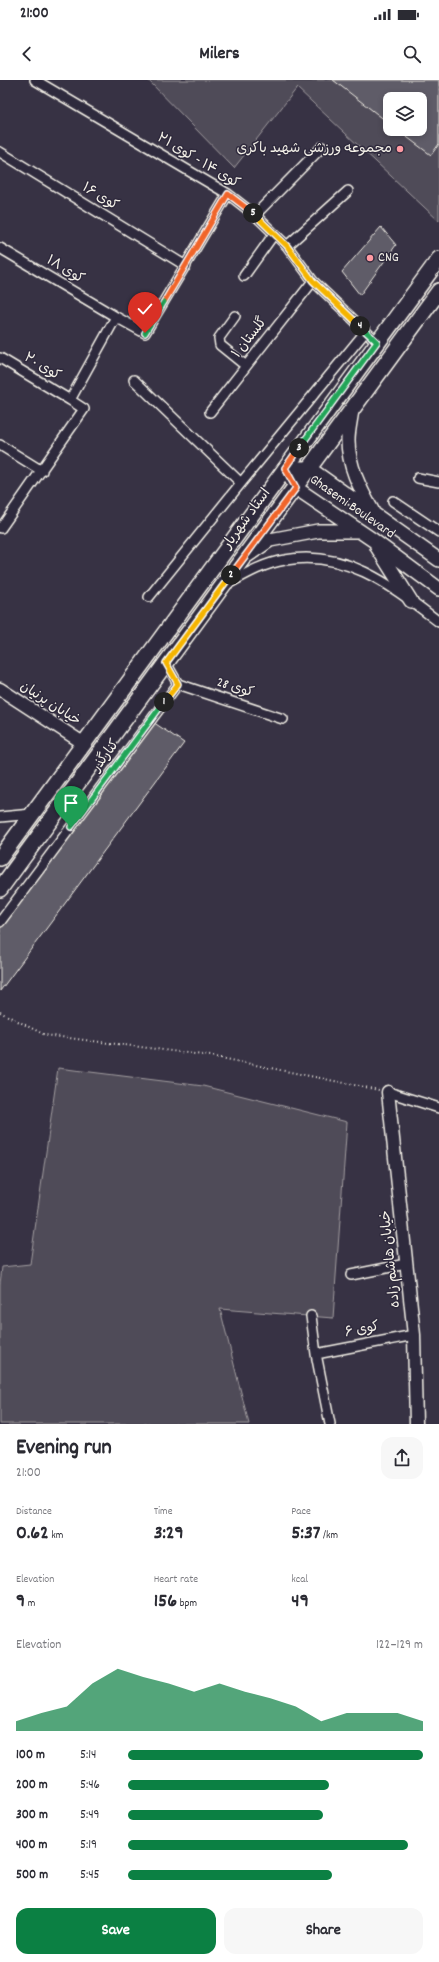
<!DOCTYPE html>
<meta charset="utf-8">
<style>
body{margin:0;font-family:Dekko,"Playpen Sans Arabic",sans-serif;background:#f7f7f7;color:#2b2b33;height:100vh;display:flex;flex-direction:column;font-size:15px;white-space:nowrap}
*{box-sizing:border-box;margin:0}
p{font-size:13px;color:#7c7c81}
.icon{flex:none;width:22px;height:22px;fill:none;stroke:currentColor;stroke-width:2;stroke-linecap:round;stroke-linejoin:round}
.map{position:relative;height:1344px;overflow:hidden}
.panel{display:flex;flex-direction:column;background:#fff;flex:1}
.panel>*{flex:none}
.controls{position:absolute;left:383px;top:12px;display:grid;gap:8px}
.controls a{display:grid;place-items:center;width:44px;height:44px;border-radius:8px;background:#fff;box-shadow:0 2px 6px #0003;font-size:20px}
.pin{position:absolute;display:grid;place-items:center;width:34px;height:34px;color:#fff;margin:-41px -17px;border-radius:50% 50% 50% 0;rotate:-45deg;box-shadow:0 0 4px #0007}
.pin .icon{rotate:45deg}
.km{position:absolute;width:20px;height:20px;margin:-10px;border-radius:50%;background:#222;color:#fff;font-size:11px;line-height:20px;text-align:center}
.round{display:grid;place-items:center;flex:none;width:42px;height:42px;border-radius:12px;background:#f7f7f7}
.headline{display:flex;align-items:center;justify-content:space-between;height:68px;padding:0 16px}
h1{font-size:22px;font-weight:800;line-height:30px}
.stats{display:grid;grid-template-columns:repeat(3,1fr);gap:6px;height:68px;padding:4px 16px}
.stats div{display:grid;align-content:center}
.stats b{font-size:20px;font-weight:800}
.stats small{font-size:11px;font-weight:400}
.stats p{font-size:11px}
.chart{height:112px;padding:8px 16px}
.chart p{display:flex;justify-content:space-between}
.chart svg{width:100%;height:72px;margin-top:4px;fill:#0b8043;opacity:.7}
.primary-button{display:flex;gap:8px;margin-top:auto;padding:8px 16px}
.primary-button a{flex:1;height:46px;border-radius:12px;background:#0b8043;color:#fff;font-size:16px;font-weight:800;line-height:46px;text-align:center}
.primary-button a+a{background:#f7f7f7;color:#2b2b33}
ul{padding:0 16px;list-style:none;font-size:13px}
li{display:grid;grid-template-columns:64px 48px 1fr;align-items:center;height:30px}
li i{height:10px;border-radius:5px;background:#0b8043}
.status{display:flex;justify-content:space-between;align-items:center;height:28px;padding:0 20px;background:#fff;direction:ltr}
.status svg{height:11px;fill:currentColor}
header{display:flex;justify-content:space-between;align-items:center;height:52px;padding:0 16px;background:#fff;font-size:18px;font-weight:800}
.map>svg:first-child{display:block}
</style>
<div class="status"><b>21:00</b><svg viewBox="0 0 49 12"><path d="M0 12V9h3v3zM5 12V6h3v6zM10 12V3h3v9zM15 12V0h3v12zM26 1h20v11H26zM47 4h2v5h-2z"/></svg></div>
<header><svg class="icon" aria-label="back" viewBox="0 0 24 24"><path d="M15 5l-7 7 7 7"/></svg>Milers<svg class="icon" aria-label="search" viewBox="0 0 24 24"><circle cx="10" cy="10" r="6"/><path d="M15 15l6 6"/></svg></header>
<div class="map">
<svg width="439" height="1344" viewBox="0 0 439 1344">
<rect width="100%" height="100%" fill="#373244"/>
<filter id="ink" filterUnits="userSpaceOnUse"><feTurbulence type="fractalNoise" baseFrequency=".025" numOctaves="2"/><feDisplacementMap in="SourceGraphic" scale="8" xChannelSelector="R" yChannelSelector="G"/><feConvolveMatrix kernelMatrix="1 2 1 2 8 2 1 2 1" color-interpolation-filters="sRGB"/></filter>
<g filter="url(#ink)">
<path fill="#504b59" stroke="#a29ea0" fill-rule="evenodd" d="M 148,0 L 439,0 L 439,141 L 297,8 L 234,88 ZM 390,19 L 420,19 L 420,49 L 390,49 Z
M 58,988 L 203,1006 L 347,1042 L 333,1238 L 220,1229 L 249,1344 L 0,1344 L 0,1204 L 2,1187 L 30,1184 Z"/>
<path fill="#5f5c67" stroke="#f4f1e8" d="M 333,0 L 439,0 L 439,64 L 431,75 L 396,49 L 420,49 L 420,19 L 390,19 L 390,44 Z
M 381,147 L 396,165 L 360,215 L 342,192 Z
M 150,640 L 184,663 L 0,911 L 0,837 Z"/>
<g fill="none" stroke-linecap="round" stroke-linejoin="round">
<g stroke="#f4f1e8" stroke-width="12">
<path id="minor" d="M 35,0 L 228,114 L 255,135 L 287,166 L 313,201 L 377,262
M 0,72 L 186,186
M 255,135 L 322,67
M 287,166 L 348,111
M 0,168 L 116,237
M 244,196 L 274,154
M 235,236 L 219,258 L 220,265 L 246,286
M 0,278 L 70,320
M 134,300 L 241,403
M 210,332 L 313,201
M 0,365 L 42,391
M 418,398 L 439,402
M 393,421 L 439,452
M 0,447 L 1,448 L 84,329 L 70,320 L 116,237 L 145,253 L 228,114
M 226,505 C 244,495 264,483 285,480 C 347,469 393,507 439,542
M 149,517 L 241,403 L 366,251
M 178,604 L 283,639
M 0,737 L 32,734
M 0,842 L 178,604 L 166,583
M 388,1012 L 439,1028
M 351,1195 L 406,1184
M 311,1236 L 316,1274 L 330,1344
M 316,1274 L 414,1255"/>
</g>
<g stroke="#f4f1e8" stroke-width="15">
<path id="tertiary" d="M 0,609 L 83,663
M 388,1012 L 414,1255 L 416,1344"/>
</g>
<g stroke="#f4f1e8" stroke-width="16">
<path id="secondary" d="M 352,329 C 351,339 348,350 348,360 C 348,385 360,409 372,430
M 377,467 L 411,521
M 247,476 L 270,460 L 318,451 L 360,451
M 439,480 L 309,388 L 285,388 L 296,408 L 373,460 L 439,509"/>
</g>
<g stroke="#f4f1e8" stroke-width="18">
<path id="primary" d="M 0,778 L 439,179
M 0,809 L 439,211"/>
</g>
<path stroke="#f4f1e8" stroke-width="2" stroke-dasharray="1 3" stroke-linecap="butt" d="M 0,932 L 45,955 L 211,976 L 379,1010"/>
<use href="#minor" stroke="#2f2a3d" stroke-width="9"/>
<use href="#tertiary" stroke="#2f2a3d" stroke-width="12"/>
<use href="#secondary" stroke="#2f2a3d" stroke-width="13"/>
<use href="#primary" stroke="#2f2a3d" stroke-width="15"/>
</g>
</g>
<g fill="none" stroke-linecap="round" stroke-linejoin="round" filter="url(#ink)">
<g stroke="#fff" stroke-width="8">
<path id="split-1" d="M 71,747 L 164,622"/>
</g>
<g stroke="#fff" stroke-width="8">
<path id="split-2" d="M 164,622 L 178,604 L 166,583 L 231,495"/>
</g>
<g stroke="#fff" stroke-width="8">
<path id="split-3" d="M 231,495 L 296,408 L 285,388 L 299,368"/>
</g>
<g stroke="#fff" stroke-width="8">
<path id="split-4" d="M 299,368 L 377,262 L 360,246"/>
</g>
<g stroke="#fff" stroke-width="8">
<path id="split-5" d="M 253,133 L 287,166 L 313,201 L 360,246"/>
</g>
<g stroke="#fff" stroke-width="8">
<path id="split-6" d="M 164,222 L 228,114 L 253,133"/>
</g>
<g stroke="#fff" stroke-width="8">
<path id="split-7" d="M 145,253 L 164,222"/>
</g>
<use href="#split-1" stroke="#22a559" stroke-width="5"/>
<use href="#split-2" stroke="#f5b400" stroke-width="5"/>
<use href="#split-3" stroke="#f0652b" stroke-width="5"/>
<use href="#split-4" stroke="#22a559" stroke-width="5"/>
<use href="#split-5" stroke="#f5b400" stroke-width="5"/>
<use href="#split-6" stroke="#f0652b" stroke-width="5"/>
<use href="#split-7" stroke="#22a559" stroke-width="5"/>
</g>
<g fill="#ff9aa2" stroke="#2f2a3d" stroke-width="1.5">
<circle cx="400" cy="69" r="4"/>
<circle cx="370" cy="178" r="4"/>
</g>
<g text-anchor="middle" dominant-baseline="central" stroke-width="3" stroke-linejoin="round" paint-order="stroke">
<g font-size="14" fill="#f4f1e8" stroke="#2f2a3d" text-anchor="end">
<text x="392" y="69">مجموعه ورزشی شهید باکری</text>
<text x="378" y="178" text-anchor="start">CNG</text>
</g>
<g font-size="14" fill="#f4f1e8" stroke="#2f2a3d">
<text transform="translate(198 81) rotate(31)">کوی ۱۴ - کوی ۲۱</text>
<text transform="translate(100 117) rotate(31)">کوی ۱۶</text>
<text transform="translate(65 190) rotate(31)">کوی ۱۸</text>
<text transform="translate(250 258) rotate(-52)">۱ گلستان</text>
<text transform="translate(42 287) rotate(31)">کوی ۲۰</text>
<text transform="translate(352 427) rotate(35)">Ghasemi Boulevard</text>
<text transform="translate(247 439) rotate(-54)">استاد شهریار</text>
<text transform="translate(235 608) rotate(18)">کوی 28</text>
<text transform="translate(50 624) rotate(33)">خیابان پرنیان</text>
<text transform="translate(106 676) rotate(-53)">کنارگذر</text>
<text transform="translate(391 1179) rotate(-96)">خیابان هاشم زاده</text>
<text transform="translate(362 1250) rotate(-11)">کوی ۶</text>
</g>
</g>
</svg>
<div class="controls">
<a><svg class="icon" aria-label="layers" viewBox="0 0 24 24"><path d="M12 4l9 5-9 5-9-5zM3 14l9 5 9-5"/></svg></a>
</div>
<div class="pin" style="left:71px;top:747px;background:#1e9e55"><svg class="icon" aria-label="arrive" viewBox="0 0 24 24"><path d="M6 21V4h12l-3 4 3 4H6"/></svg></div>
<div class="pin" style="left:145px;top:253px;background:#d93025"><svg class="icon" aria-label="check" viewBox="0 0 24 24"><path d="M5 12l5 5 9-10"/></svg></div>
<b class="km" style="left:164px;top:622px">1</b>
<b class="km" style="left:231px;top:495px">2</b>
<b class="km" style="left:299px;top:368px">3</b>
<b class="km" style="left:360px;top:246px">4</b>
<b class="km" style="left:253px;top:133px">5</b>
</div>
<section class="panel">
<div class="headline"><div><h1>Evening run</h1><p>21:00</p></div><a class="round"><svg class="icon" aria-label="share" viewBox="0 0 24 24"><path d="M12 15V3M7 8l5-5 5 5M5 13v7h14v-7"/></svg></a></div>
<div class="stats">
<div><p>Distance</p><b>0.62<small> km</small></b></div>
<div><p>Time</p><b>3:29</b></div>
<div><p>Pace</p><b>5:37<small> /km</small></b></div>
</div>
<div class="stats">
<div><p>Elevation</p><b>9<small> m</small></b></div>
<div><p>Heart rate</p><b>156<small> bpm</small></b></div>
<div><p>kcal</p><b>49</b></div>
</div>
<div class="chart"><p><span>Elevation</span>122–129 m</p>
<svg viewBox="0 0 160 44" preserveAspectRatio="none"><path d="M0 44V38L10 33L20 29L30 15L40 6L50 11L60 15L70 20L80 15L90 20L100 24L110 29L120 38L130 33L140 33L150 33L160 38V44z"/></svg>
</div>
<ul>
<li><b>100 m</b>5:14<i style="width:100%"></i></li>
<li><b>200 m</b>5:46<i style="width:68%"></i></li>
<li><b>300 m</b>5:49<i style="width:66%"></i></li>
<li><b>400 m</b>5:19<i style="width:95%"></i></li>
<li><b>500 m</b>5:45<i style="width:69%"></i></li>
</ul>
<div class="primary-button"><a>Save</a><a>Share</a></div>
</section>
